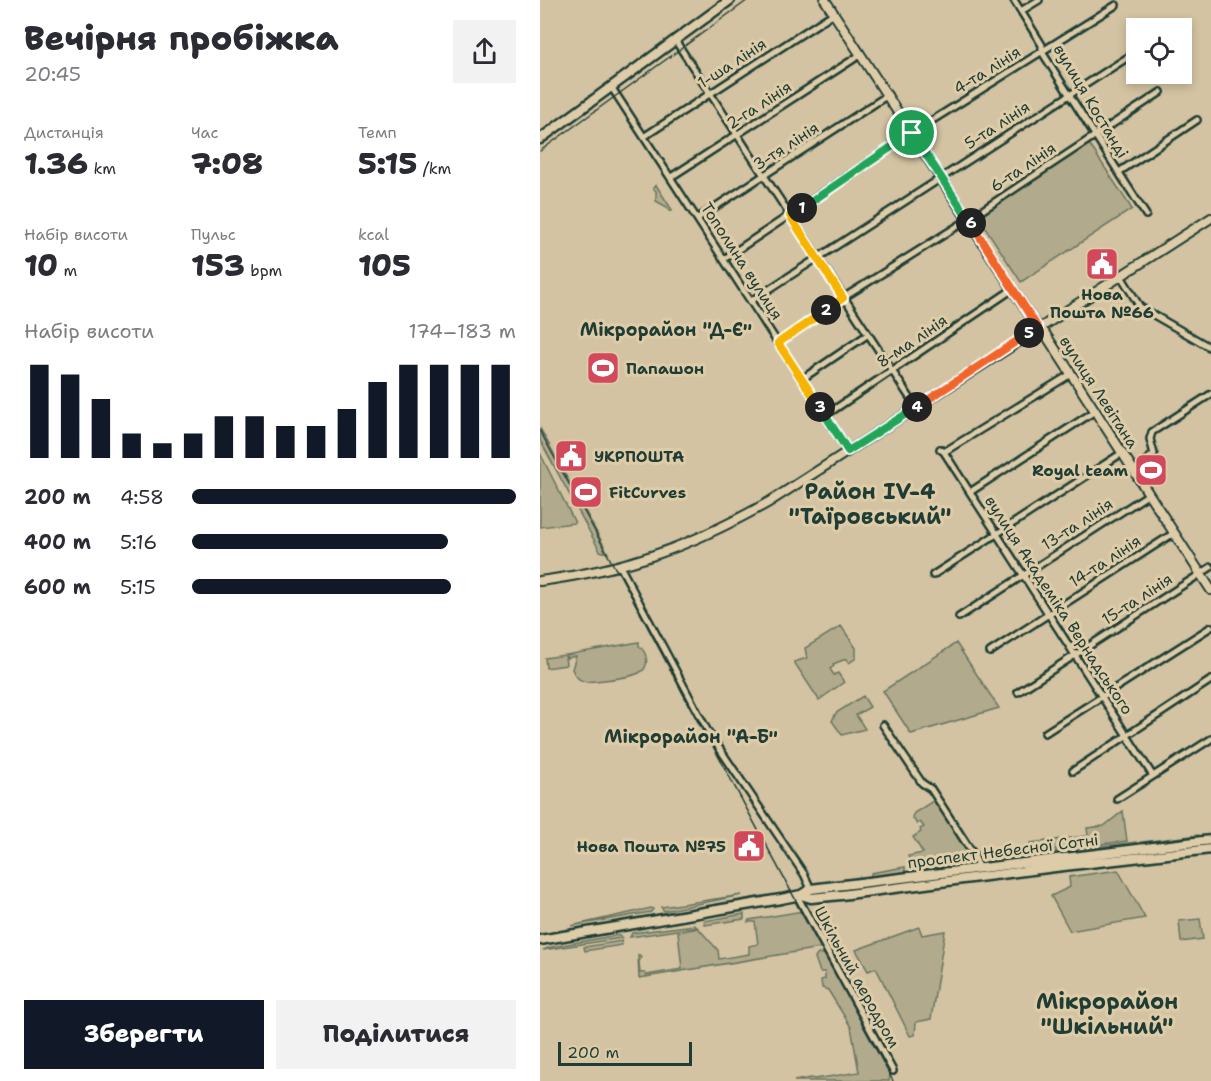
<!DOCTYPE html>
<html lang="uk">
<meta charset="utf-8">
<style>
body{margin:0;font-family:"Shantell Sans",sans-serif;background:#f2f2f3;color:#2b2b33;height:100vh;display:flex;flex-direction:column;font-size:22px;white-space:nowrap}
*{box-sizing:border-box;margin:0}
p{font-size:20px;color:#7c7c81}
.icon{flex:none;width:33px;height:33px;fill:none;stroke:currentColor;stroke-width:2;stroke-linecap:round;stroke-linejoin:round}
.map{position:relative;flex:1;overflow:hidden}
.sheet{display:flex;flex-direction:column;background:#fff;width:540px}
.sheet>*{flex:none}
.fabs{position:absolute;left:586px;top:18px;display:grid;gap:12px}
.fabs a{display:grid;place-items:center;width:66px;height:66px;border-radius:0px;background:#fff;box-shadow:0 3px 9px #0003;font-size:30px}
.scale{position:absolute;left:18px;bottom:15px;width:134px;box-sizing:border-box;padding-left:6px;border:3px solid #1f3d34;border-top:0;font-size:16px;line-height:21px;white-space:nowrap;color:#1f3d34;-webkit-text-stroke:4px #decca9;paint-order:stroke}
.pin{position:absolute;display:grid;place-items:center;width:51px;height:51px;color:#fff;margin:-26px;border:3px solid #fff;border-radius:50%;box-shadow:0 2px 6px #0007}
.km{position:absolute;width:30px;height:30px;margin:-15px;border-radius:50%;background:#222;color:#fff;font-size:16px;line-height:30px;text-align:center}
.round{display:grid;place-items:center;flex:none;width:63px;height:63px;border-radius:0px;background:#f2f2f3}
.overview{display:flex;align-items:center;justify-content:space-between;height:102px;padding:0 24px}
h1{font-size:33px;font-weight:800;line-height:45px}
.figures{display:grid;grid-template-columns:repeat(3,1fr);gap:9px;height:102px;padding:6px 24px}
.figures div{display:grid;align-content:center}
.figures b{font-size:30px;font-weight:800}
.figures small{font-size:16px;font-weight:400}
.figures p{font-size:16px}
.chart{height:168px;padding:12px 24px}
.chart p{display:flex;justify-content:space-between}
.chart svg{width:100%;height:108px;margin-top:6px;stroke:#111827;stroke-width:6}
.cta{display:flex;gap:12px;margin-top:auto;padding:12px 24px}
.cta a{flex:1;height:69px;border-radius:0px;background:#111827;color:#fff;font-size:24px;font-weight:800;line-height:69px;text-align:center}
.cta a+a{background:#f2f2f3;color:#2b2b33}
ul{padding:0 24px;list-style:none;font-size:20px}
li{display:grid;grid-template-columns:96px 72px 1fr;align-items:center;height:45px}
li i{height:15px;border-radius:8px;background:#111827}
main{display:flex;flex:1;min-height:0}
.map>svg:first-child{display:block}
</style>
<main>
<section class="sheet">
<div class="overview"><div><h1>Вечірня пробіжка</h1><p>20:45</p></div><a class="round"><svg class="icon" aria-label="share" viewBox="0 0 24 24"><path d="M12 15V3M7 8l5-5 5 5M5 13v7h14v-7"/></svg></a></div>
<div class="figures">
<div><p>Дистанція</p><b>1.36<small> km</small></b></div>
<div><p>Час</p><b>7:08</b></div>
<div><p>Темп</p><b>5:15<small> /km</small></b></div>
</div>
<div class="figures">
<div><p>Набір висоти</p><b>10<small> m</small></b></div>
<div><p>Пульс</p><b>153<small> bpm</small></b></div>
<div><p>kcal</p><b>105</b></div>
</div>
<div class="chart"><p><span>Набір висоти</span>174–183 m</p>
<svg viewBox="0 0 160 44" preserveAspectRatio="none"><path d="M5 44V6M15 44V10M25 44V20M35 44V34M45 44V38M55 44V34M65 44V27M75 44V27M85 44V31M95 44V31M105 44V24M115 44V13M125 44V6M135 44V6M145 44V6M155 44V6"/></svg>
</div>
<ul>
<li><b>200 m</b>4:58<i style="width:100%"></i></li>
<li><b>400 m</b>5:16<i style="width:79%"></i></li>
<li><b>600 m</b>5:15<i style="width:80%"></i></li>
</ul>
<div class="cta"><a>Зберегти</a><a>Поділитися</a></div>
</section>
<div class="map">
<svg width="671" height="1081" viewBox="0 0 671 1081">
<rect width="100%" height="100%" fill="#d3c3a2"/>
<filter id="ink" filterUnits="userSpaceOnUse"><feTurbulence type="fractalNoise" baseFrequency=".0167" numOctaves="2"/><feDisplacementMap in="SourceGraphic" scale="12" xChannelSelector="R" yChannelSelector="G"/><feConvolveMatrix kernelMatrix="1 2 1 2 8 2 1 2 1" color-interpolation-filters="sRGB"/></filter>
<g filter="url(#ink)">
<path fill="#b1aa8d" stroke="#687460" stroke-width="1.5" d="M 548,142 L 592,209 L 481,282 L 437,215 Z
M 116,185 L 132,210 L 132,211 L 129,211 L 127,207 L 116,201 L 116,191 L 113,188 Z
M 0,428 L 68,553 L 60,551 L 0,440 Z
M 0,453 L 35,523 L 0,527 Z
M 301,626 L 316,648 L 316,658 L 309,663 L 306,659 L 293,664 L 294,666 L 290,669 L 294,675 L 298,673 L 304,682 L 279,700 L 254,662 L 267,658 L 265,648 Z
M 99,642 L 99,646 C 107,652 111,667 99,673 C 87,679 61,680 47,682 C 39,681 35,677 32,669 L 36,656 L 27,658 L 26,655 Z
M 416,643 L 459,708 L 371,734 L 343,691 Z
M 25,655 L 26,665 L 6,668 L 5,658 Z
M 323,696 L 330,707 L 316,715 L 325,729 L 302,735 L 292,721 L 296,713 Z
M 396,799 L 430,853 L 370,863 L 368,856 L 383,853 L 373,837 L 381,832 L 380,829 L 384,827 L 380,822 L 377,824 L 372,817 L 374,813 Z
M 583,811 L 587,841 L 491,852 L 490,843 L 548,836 L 547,828 L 564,826 Z
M 658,835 L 658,838 L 603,844 L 601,842 Z
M 596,842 L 596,845 L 492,857 L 491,854 Z
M 432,855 L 434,859 L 429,864 L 373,871 L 371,866 Z
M 365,867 L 365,873 L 331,877 L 331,873 Z
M 578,870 L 605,918 L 530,931 L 511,896 L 530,887 L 529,877 Z
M 202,895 L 124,911 L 121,907 Z
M 111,908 L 113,909 L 111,912 L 31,926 Z
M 263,911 L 282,945 L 280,948 L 99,978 L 98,955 L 101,957 L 99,962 L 100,973 L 105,973 L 106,975 L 142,969 L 138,932 L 158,928 L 178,950 L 179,959 L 209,954 L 209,946 L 218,944 L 215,922 L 208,922 L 209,920 Z
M 204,914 L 204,919 L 165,925 L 164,921 Z
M 660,919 L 663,939 L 641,942 L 639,921 Z
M 154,925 L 157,927 L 90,937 L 92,933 Z
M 379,927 L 382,935 L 405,931 L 391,1019 L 376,1022 L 375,1035 L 370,1036 L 336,968 L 328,971 L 316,950 Z
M 78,935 L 82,938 L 3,950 L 11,947 Z
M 81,941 L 82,945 L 45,951 L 44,947 Z
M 278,954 L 287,954 L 351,1071 L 349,1081 L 254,1081 L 271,1078 L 275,1079 L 319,1072 L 311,1027 L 288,990 L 282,988 L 281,980 L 285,979 L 285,972 L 280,972 L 275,958 Z"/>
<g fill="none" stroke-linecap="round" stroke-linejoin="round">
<g stroke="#1f3d34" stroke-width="10">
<path id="minor" d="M 474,0 L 502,45 L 502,52 L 606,215
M 481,11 L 499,0
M 135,40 L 376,407
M 72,88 L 308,451
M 105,136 L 294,13
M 579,172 L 657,120
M 131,177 L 320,55
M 158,218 L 348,95
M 184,259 L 372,133 L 576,5
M 581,276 L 600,307 L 671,348
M 211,301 L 596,52
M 239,343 L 303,298 L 429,219 L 621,92
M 262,379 L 327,335
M 286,415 L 473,289
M 400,449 L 404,452 L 613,776
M 404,452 L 531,374
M 594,471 L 614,454 L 610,439 L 612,432 L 671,394
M 430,492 L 555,411
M 80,566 L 167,730 L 264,874 L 271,889
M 393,575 L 582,453
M 419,617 L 609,494
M 450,652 L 634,533
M 478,692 L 671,567
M 343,725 L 382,783 L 391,789 L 435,857 L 438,868
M 505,733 L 671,627
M 533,771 L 671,680
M 577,799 L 671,739
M 257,896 L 353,1071"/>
</g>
<g stroke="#1f3d34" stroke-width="12">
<path id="secondary" d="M 285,0 L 498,328 L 504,332 L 671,590
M 0,581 C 89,569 151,546 229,502 L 671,218"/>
</g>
<g stroke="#1f3d34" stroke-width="13">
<path id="primary" d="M 0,139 L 190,0
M 261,895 L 271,898 L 301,895 L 515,867 L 671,849
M 0,940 L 241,899 L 261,895 L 271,889 L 671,840"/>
</g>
<use href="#minor" stroke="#decca9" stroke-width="5"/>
<use href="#secondary" stroke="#decca9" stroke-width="8"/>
<use href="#primary" stroke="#decca9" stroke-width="8"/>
<path stroke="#1f3d34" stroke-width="1.5" d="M 0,151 L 208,0
M 0,431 L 75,568 L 82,577 L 353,1081"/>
</g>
</g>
<g fill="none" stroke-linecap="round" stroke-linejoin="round" filter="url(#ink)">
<g stroke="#fff" stroke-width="12">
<path id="split-1" d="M 262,208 L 372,133"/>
</g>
<g stroke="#fff" stroke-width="12">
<path id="split-2" d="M 262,208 L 250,216 L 303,298 L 286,310"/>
</g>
<g stroke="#fff" stroke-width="12">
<path id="split-3" d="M 280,407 L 238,343 L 286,310"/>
</g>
<g stroke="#fff" stroke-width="12">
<path id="split-4" d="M 280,407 L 308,451 L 377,407"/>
</g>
<g stroke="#fff" stroke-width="12">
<path id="split-5" d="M 377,407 L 489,333"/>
</g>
<g stroke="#fff" stroke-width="12">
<path id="split-6" d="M 431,223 L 498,328 L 489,333"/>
</g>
<g stroke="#fff" stroke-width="12">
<path id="split-7" d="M 372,133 L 431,223"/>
</g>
<use href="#split-1" stroke="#22a559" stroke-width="8"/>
<use href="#split-2" stroke="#f5b400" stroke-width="8"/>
<use href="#split-3" stroke="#f5b400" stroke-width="8"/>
<use href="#split-4" stroke="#22a559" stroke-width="8"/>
<use href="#split-5" stroke="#f0652b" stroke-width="8"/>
<use href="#split-6" stroke="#f0652b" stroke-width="8"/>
<use href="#split-7" stroke="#22a559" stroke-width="8"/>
</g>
<defs>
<g id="civic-square" transform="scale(1.725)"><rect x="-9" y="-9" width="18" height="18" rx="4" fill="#d1495b" stroke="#decca9"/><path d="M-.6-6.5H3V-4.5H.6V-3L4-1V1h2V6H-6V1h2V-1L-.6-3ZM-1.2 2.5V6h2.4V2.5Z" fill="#fff"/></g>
<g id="stadium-square" transform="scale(1.725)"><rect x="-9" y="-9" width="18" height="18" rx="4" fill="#d1495b" stroke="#decca9"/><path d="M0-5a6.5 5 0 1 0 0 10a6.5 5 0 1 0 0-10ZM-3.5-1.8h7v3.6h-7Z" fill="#fff"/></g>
</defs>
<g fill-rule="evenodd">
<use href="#civic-square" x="562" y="264"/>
<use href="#stadium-square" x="63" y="368"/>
<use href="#civic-square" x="31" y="456"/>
<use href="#stadium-square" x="611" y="470"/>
<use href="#stadium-square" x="46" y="492"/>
<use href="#civic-square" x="209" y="846"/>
</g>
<g text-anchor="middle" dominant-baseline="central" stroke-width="6" stroke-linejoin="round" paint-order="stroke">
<g font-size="16" fill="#1f3d34" stroke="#decca9">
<text transform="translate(192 63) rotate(-33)">1-ша лінія</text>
<text transform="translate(447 70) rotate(-32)">4-та лінія</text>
<text transform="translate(551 101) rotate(59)">вулиця Костанді</text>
<text transform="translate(219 105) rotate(-33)">2-га лінія</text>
<text transform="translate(457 125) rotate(-33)">5-та лінія</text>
<text transform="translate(246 146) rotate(-33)">3-тя лінія</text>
<text transform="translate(483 167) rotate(-34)">6-та лінія</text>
<text transform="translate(202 261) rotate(57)">Тополина вулиця</text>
<text transform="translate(372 341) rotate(-34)">8-ма лінія</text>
<text transform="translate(559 392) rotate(57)">вулиця Левітана</text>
<text transform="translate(537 524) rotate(-33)">13-та лінія</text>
<text transform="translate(565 561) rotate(-33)">14-та лінія</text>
<text transform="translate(597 599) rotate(-33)">15-та лінія</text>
<text transform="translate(519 605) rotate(57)">вулиця Академіка Вернадського</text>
<text transform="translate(463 851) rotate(-7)">проспект Небесної Сотні</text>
<text transform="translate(317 977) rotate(61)">Шкільний аеродром</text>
</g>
<g font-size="16" font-weight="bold" fill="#1f3d34" stroke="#decca9" text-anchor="start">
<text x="562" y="294" text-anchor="middle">Нова<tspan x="562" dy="18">Пошта №66</tspan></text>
<text x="86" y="368">Папашон</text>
<text x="54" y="456">УКРПОШТА</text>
<text x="588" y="470" text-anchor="end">Royal team</text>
<text x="69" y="492">FitCurves</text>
<text x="186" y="846" text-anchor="end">Нова Пошта №75</text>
</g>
<g font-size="18" font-weight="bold" fill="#1f3d34" stroke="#decca9">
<text x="126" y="330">Мікрорайон "Д-Є"</text>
<text x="151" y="737">Мікрорайон "А-Б"</text>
</g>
<g font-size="22" font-weight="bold" fill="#1f3d34" stroke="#decca9">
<text x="330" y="491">Район IV-4<tspan x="330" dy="25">"Таїровський"</tspan></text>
<text x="567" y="1001">Мікрорайон<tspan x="567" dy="25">"Шкільний"</tspan></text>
</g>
</g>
</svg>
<div class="fabs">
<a><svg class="icon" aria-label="locate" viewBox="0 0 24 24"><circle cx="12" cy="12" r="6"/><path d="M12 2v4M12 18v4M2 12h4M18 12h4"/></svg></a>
</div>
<div class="scale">200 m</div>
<div class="pin" style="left:372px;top:133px;background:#1e9e55"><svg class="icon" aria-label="arrive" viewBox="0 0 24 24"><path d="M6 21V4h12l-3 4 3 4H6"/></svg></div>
<b class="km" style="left:262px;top:208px">1</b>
<b class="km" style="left:286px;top:310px">2</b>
<b class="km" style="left:280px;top:407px">3</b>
<b class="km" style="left:377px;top:407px">4</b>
<b class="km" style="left:489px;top:333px">5</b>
<b class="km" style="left:431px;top:223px">6</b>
</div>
</main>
